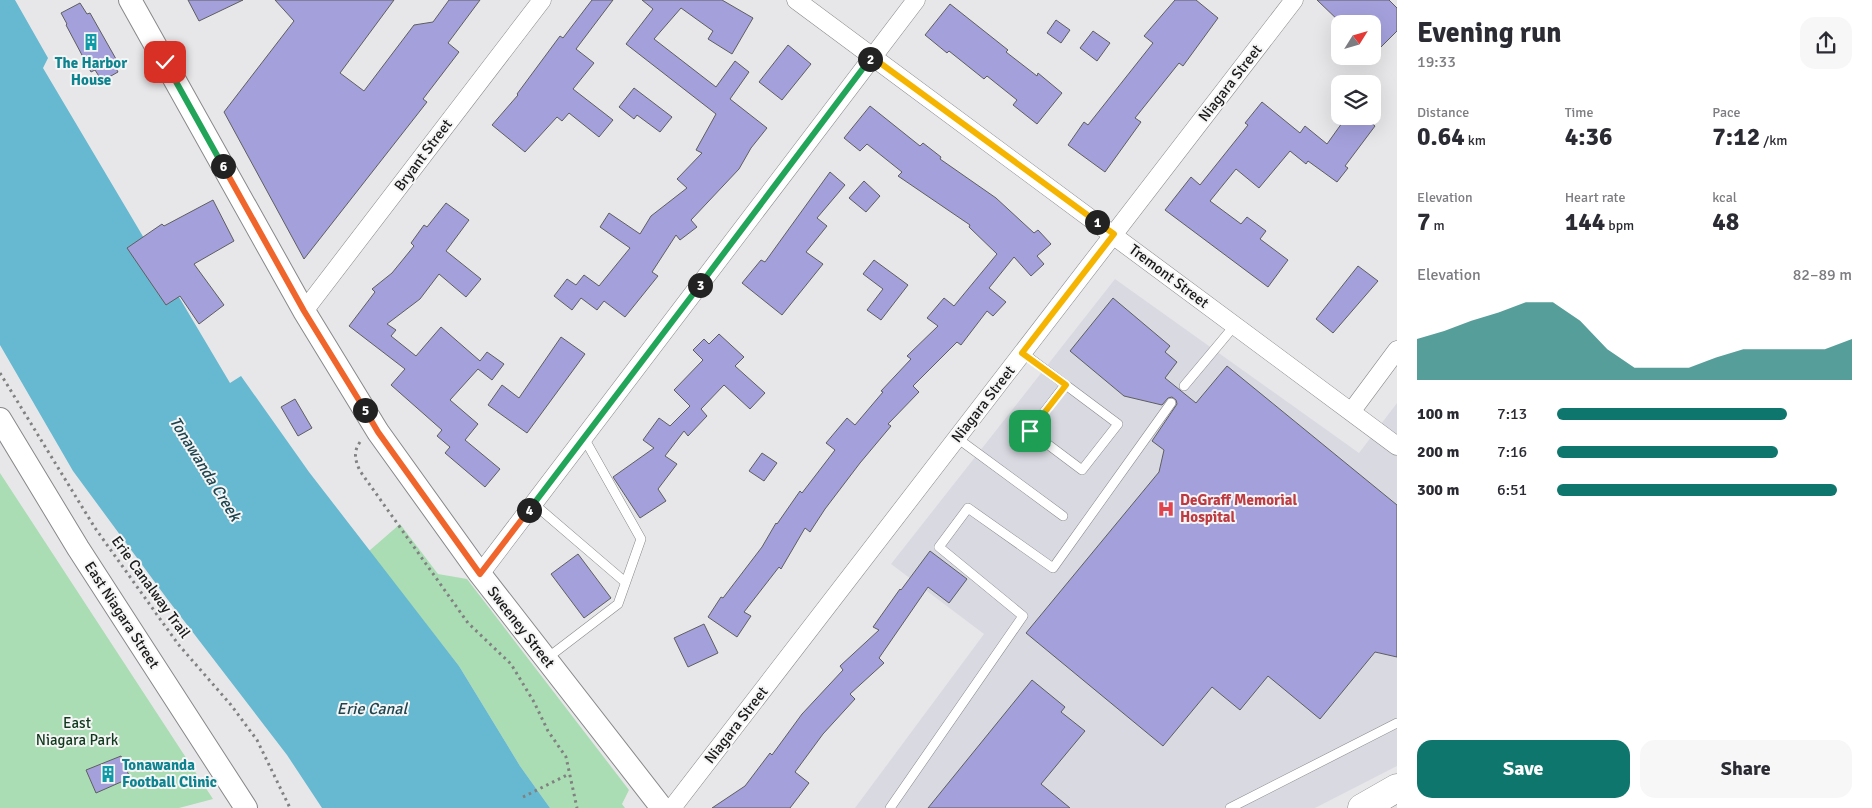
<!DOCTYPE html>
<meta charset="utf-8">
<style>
body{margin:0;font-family:Signika,sans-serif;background:#f7f7f7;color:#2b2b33;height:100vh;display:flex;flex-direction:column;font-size:19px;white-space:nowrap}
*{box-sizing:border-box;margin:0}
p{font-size:16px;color:#7c7c81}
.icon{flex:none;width:28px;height:28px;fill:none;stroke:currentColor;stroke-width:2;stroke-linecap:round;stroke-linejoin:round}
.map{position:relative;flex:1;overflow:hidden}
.drawer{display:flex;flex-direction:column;background:#fff;width:475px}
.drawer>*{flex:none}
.needle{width:32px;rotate:53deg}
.buttons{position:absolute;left:1331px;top:15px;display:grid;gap:10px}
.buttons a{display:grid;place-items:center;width:50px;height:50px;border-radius:10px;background:#fff;box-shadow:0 5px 20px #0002;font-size:25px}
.pin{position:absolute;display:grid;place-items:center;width:42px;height:42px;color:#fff;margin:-21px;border-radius:10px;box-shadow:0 2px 8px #0006}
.km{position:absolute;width:25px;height:25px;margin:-12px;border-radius:50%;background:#222;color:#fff;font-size:14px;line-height:25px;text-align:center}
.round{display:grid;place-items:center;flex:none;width:52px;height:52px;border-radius:15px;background:#f7f7f7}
.head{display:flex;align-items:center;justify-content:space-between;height:85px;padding:0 20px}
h1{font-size:28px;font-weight:800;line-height:38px}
.stats{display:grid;grid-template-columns:repeat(3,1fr);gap:8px;height:85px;padding:5px 20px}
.stats div{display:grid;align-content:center}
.stats b{font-size:25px;font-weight:800}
.stats small{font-size:14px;font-weight:400}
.stats p{font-size:14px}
.chart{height:140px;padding:10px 20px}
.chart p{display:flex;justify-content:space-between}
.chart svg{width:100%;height:90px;margin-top:5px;fill:#0f766e;opacity:.7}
.primary-button{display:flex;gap:10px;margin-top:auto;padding:10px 20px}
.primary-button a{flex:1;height:58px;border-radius:15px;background:#0f766e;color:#fff;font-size:20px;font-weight:800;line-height:58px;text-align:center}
.primary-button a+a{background:#f7f7f7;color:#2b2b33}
ul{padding:0 20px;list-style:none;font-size:16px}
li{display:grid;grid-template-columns:80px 60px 1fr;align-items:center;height:38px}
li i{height:12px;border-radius:6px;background:#0f766e}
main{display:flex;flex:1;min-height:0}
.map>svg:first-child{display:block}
</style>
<main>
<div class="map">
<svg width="1397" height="808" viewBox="0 0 1397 808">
<rect width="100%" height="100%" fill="#e7e7e9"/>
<path fill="#d9d9e2" d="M 1115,279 L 1359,453 L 1397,403 L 1397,766 L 1315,808 L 855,808 L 984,634 L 891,564 Z"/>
<path fill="#aaddb3" d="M 0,473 L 213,799 L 179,808 L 0,808 Z
M 400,524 L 438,574 L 467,579 L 629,790 L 622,804 L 625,808 L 550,808 L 520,766 L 459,666 L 369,551 Z"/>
<path fill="#66b9d0" d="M 0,0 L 15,0 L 48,58 L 43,68 L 230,383 L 241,376 L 309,472 L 459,666 L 520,766 L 550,808 L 322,808 L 287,755 L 168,600 L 73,471 L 0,345 Z"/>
<path fill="#a4a0dc" stroke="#5e5e5f" d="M 188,0 L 243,0 L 199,21 Z
M 275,0 L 394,0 L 340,73 L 364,91 L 414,25 L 433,22 L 449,0 L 480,0 L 448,43 L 459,52 L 423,99 L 427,102 L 304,259 L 224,112 L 294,21 Z
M 592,0 L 613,0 L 576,49 L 594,63 L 573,89 L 613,120 L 599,137 L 569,113 L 562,121 L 557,117 L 525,152 L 492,125 L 518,95 L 517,94 L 560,36 L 563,38 Z
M 642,0 L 722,0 L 753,18 L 732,54 L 708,39 L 713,31 L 681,8 L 654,39 L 716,87 L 735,61 L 749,72 L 730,99 L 767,128 L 751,148 L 739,169 L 691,220 L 697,227 L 680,240 L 676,235 L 652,272 L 658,276 L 625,317 L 604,301 L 597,310 L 581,298 L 572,310 L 554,296 L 567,279 L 576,285 L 584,275 L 599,286 L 630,248 L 600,227 L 609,213 L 640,234 L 651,216 L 687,188 L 677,179 L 702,153 L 696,150 L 716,114 L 626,44 L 653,9 Z
M 1175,0 L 1196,0 L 1218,18 L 1183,66 L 1179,63 L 1135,118 L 1141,122 L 1105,172 L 1068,145 L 1084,122 L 1088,125 L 1153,43 L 1144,36 Z
M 1317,0 L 1389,0 L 1397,8 L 1397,31 L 1372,56 L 1372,24 L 1342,24 Z
M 80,3 L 87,14 L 90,13 L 116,59 L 112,61 L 118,72 L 102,81 L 95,70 L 91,72 L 66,25 L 67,24 L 61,13 Z
M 950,4 L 1008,50 L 1006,52 L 1037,76 L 1038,73 L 1062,93 L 1037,124 L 1013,105 L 1017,100 L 987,76 L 984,79 L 949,51 L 947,53 L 925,35 Z
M 1056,20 L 1070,30 L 1061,43 L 1047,33 Z
M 1093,31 L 1110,43 L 1097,61 L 1080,48 Z
M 788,45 L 811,64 L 782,100 L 759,82 Z
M 634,88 L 672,117 L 660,132 L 637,115 L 634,119 L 619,107 Z
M 1262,102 L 1300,133 L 1305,126 L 1327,144 L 1347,116 L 1363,116 L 1375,126 L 1345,166 L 1348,168 L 1337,182 L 1308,161 L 1306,164 L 1290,151 L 1259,188 L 1236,169 L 1210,201 L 1241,224 L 1247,217 L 1266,231 L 1260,239 L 1288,260 L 1268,287 L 1165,210 L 1191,177 L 1200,185 L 1248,125 L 1245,123 Z
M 870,106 L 920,146 L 923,143 L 941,157 L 940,159 L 996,198 L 1034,233 L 1038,230 L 1051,244 L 1037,256 L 1044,264 L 1031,276 L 1014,257 L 989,288 L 1006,302 L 993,316 L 987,311 L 961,345 L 957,342 L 913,386 L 919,392 L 888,424 L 891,426 L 860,463 L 825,509 L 810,532 L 805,528 L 781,569 L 779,567 L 744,612 L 751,616 L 737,637 L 708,617 L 721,597 L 723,598 L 762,547 L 776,523 L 777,524 L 800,491 L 802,493 L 835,450 L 826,443 L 847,418 L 855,425 L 883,392 L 881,391 L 911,359 L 907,356 L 938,326 L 927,318 L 944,298 L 954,306 L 997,254 L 969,227 L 970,225 L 898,176 L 902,172 L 867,144 L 860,151 L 844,138 Z
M 830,172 L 845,185 L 817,218 L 827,226 L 806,252 L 823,264 L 782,315 L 742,283 L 761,260 L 765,262 Z
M 864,181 L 880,196 L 866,212 L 849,198 Z
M 213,200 L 234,241 L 194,264 L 224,305 L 199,324 L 180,296 L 166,305 L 127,248 L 162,224 L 164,226 Z
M 446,203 L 469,220 L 446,251 L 481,279 L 466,297 L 439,274 L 420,299 L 387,324 L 396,330 L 391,336 L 416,356 L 441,327 L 480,361 L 487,352 L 504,364 L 492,380 L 478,369 L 450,400 L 478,424 L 465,440 L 500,469 L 485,487 L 445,453 L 450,447 L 437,436 L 442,430 L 391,385 L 405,369 L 349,326 L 375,292 L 372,289 L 392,273 L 414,246 L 411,243 L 424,225 L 427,227 Z
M 874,260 L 908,285 L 881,320 L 867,310 L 883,289 L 863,274 Z
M 1358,266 L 1378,281 L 1333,333 L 1316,319 Z
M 1113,298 L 1170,346 L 1165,352 L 1177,362 L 1165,378 L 1196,403 L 1227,366 L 1397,505 L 1397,657 L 1375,652 L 1320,719 L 1268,676 L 1240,710 L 1212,687 L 1163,746 L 1026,633 L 1159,472 L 1164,450 L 1152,441 L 1177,404 L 1176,400 L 1172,397 L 1168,398 L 1162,405 L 1124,396 L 1070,351 Z
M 719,334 L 744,357 L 735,366 L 765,393 L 750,409 L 724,385 L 701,409 L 707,416 L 688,436 L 684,431 L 665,456 L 677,464 L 658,489 L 666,501 L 640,518 L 613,477 L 654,448 L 643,440 L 659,418 L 670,426 L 690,406 L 674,390 L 703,360 L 693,350 L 704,339 L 709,344 Z
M 561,337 L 585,354 L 527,433 L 488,405 L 502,385 L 519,398 Z
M 295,399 L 312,428 L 298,436 L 281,407 Z
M 762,453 L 777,463 L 764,481 L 749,471 Z
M 930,551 L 967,579 L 949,603 L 928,587 L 879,658 L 884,663 L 850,694 L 855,699 L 823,734 L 795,772 L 809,783 L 790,808 L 712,808 L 745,786 L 770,753 L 772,755 L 802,714 L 843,670 L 840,666 L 879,630 L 873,627 L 900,589 L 901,590 Z
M 578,554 L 611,598 L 584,618 L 551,574 Z
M 704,624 L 718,653 L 688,667 L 674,638 Z
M 1032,680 L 1065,707 L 1061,712 L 1085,731 L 1041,784 L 1070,808 L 928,808 Z
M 121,756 L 130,778 L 96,793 L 86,770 Z"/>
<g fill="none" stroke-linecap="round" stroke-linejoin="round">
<g stroke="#88888a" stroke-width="10">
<path id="service" d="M 1023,353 L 1118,424 L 1082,470 L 1030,431 L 1065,385
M 1184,386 L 1235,325
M 957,438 L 1063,516
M 534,504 L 625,582
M 546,659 L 618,604 L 641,539 L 584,438
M 890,808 L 1023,616 L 939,547 L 968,508 L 1053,568 L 1171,403
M 1230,808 L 1397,723"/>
</g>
<g stroke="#88888a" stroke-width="19">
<path id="minor" d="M 796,0 L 1397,446
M 304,311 L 542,0
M 1351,412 L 1397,350
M 480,574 L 916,0
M 672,808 L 1294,0"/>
</g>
<g stroke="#88888a" stroke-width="24">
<path id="tertiary" d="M 130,0 L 304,311 L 378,432 L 480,574 L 662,808
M 0,419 L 78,548 L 246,808"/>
</g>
<g stroke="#88888a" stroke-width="29">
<path id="primary" d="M 1362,808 L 1397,788"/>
</g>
<path stroke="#818182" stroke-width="3" stroke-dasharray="2.5 4" stroke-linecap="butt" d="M 0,373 L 95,528 L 178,644 L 231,705 L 257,740 L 290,808
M 360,442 C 353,452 355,460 360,471 L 468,623 L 511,664 L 534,702 L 548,731 L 566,757 L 577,808
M 523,797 L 569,774"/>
<use href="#service" stroke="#fff" stroke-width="9"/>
<use href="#minor" stroke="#fff" stroke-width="18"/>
<use href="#tertiary" stroke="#fff" stroke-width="22"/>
<use href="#primary" stroke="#fff" stroke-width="28"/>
</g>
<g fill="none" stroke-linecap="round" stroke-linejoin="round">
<g stroke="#fff" stroke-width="10">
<path id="split-1" d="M 1030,431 L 1066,385 L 1022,353 L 1114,234 L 1097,222"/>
</g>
<g stroke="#fff" stroke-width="10">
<path id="split-2" d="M 870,59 L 872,57 L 1097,222"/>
</g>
<g stroke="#fff" stroke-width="10">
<path id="split-3" d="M 700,285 L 870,59"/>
</g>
<g stroke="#fff" stroke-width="10">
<path id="split-4" d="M 529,510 L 700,285"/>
</g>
<g stroke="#fff" stroke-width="10">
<path id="split-5" d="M 365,410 L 378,432 L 480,574 L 529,510"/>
</g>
<g stroke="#fff" stroke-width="10">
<path id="split-6" d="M 223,166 L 304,311 L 365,410"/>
</g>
<g stroke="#fff" stroke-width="10">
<path id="split-7" d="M 165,62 L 223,166"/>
</g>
<use href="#split-1" stroke="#f5b400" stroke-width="6"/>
<use href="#split-2" stroke="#f5b400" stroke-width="6"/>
<use href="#split-3" stroke="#22a559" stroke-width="6"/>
<use href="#split-4" stroke="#22a559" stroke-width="6"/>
<use href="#split-5" stroke="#f0652b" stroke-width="6"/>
<use href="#split-6" stroke="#f0652b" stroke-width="6"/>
<use href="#split-7" stroke="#22a559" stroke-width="6"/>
</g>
<defs>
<g id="building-bare" transform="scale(1.35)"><path d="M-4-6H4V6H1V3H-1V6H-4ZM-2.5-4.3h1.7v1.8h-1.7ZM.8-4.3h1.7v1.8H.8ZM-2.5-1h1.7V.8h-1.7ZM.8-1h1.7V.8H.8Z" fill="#0f9aa8" stroke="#f5f5f6" stroke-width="2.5" paint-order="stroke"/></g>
<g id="hospital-bare" transform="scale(1.35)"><path d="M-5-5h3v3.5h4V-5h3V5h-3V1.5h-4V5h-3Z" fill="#e0444e" stroke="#f5f5f6" stroke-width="2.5" paint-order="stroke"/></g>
</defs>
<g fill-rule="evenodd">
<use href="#building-bare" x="91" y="42"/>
<use href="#hospital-bare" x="1166" y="509"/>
<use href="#building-bare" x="108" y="774"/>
</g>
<g text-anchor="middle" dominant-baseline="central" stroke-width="4" stroke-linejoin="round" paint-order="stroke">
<g font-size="15" font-weight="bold" fill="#0d838f" stroke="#f5f5f6">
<text x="91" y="63">The Harbor<tspan x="91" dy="17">House</tspan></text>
<text x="122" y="765" text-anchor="start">Tonawanda<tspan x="122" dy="17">Football Clinic</tspan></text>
</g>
<g font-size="15" fill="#1a1a1b" stroke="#f5f5f6">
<text transform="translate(1230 83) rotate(-52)">Niagara Street</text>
<text transform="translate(423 155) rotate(-53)">Bryant Street</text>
<text transform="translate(1169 276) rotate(37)">Tremont Street</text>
<text transform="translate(983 404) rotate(-52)">Niagara Street</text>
<text transform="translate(151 587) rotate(54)">Erie Canalway Trail</text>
<text transform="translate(122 615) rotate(57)">East Niagara Street</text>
<text transform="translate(521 627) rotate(52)">Sweeney Street</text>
<text transform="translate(736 725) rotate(-52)">Niagara Street</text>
</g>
<g font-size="15" font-weight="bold" fill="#be3a42" stroke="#f5f5f6" text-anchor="start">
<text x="1180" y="500">DeGraff Memorial<tspan x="1180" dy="17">Hospital</tspan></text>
</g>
<g font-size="15" fill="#0f391c" stroke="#f5f5f6">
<text x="77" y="723">East<tspan x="77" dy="17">Niagara Park</tspan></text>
</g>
<g font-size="16" font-style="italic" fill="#1e454f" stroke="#f5f5f6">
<text transform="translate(205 469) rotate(58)">Tonawanda Creek</text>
<text x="372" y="709">Erie Canal</text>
</g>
</g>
</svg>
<div class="buttons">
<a><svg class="needle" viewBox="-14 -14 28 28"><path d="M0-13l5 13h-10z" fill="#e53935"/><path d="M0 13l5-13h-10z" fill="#7c7c81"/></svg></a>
<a><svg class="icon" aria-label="layers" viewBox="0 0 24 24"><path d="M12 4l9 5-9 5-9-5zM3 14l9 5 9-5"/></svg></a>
</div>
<div class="pin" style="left:1030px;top:431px;background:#1e9e55"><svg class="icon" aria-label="arrive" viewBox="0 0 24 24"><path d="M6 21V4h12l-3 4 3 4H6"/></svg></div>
<div class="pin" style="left:165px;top:62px;background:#d93025"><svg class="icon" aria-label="check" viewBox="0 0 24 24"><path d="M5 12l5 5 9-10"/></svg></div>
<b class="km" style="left:1097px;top:222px">1</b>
<b class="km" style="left:870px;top:59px">2</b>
<b class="km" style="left:700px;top:285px">3</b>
<b class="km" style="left:529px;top:510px">4</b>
<b class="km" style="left:365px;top:410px">5</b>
<b class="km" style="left:223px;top:166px">6</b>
</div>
<section class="drawer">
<div class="head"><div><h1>Evening run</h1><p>19:33</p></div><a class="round"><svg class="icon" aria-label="share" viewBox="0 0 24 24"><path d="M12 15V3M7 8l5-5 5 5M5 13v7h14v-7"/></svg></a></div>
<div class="stats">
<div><p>Distance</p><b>0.64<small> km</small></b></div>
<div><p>Time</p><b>4:36</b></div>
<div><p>Pace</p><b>7:12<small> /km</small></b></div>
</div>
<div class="stats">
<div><p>Elevation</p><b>7<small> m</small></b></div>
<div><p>Heart rate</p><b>144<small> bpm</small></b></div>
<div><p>kcal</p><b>48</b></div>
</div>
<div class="chart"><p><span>Elevation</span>82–89 m</p>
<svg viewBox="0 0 160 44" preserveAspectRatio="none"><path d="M0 44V24L10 20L20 15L30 11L40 6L50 6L60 15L70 29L80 38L90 38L100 38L110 33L120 29L130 29L140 29L150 29L160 24V44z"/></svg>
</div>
<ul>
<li><b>100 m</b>7:13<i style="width:78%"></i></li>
<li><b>200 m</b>7:16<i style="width:75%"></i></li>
<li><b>300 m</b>6:51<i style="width:95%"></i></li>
</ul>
<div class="primary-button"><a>Save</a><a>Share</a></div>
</section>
</main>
